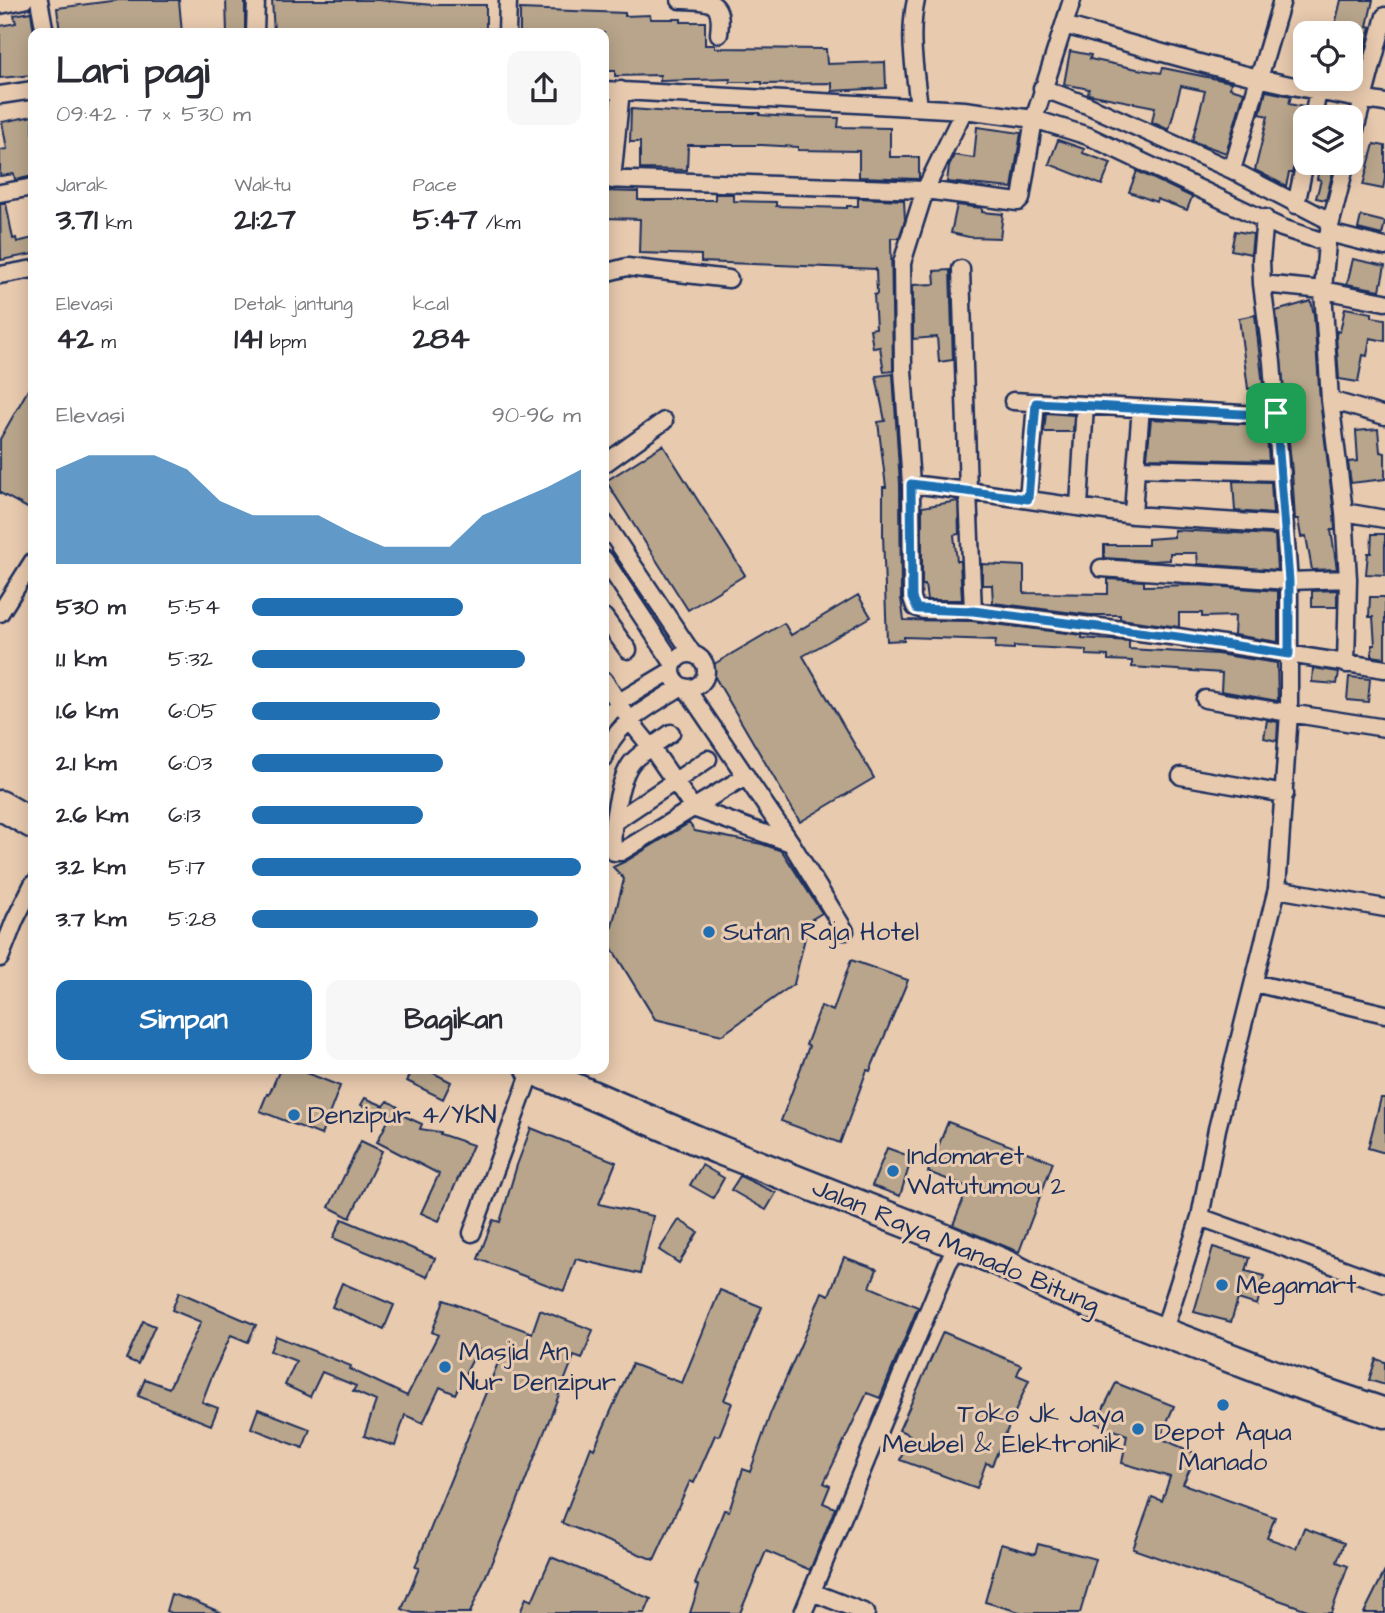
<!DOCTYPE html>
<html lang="id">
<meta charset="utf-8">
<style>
body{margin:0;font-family:"Architects Daughter",sans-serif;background:#f7f7f7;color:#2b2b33;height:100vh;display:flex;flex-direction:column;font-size:26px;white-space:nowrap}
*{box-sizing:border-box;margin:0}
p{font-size:23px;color:#7c7c81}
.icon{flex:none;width:38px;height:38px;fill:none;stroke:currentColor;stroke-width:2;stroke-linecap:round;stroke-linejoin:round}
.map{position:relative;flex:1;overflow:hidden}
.details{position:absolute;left:28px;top:28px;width:581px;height:1046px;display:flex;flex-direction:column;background:#fff;border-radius:14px;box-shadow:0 4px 18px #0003}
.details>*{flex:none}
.fabs{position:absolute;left:1293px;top:21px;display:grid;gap:14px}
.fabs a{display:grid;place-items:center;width:70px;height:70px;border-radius:14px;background:#fff;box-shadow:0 4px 18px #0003;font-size:35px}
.pin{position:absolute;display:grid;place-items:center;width:60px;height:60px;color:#fff;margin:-30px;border-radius:14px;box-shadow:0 4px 10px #0006}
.round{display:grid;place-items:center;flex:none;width:74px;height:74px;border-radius:14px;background:#f7f7f7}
.head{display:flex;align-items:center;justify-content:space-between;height:119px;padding:0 28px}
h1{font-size:38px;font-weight:800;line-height:52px}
.stats{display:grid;grid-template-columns:repeat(3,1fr);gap:10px;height:119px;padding:7px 28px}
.stats div{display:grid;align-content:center}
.stats b{font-size:30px;font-weight:800}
.stats small{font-size:19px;font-weight:400}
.stats p{font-size:19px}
.chart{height:196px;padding:14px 28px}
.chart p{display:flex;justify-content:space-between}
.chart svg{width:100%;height:126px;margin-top:7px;fill:#1f6fb2;opacity:.7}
.action{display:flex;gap:14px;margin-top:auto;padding:14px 28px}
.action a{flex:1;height:80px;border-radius:14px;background:#1f6fb2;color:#fff;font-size:28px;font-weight:800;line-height:80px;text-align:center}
.action a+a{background:#f7f7f7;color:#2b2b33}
ul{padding:0 28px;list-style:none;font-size:23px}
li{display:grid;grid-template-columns:112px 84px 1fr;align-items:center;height:52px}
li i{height:18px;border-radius:9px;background:#1f6fb2}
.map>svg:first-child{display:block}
</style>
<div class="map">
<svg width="1385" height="1613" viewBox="0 0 1385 1613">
<rect width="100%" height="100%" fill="#e8caae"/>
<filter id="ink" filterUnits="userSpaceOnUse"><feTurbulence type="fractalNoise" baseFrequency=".0143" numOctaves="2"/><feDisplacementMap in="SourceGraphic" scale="14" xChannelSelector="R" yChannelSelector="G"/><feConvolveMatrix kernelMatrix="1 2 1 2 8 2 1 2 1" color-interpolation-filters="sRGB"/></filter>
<g filter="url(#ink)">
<path fill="#b8a58b" stroke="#1b2f5e" stroke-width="2" d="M 119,0 L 179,0 L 182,33 L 60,33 L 57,8 Z
M 226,0 L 245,0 L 245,33 L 227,33 Z
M 272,0 L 378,0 L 433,5 L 486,5 L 486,33 L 317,29 L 317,33 L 274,33 Z
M 1341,0 L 1373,0 L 1367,26 L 1371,27 L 1365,50 L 1351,47 L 1351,33 L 1333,33 Z
M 520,9 L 625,13 L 625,16 L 650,15 L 651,19 L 681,19 L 681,22 L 705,22 L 705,45 L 715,45 L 715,48 L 826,49 L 827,64 L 885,62 L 886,88 L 832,91 L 832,83 L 762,84 L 762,82 L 730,82 L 730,79 L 660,81 L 660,75 L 615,76 L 615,71 L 604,71 L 604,33 L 520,33 Z
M 31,12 L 34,33 L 33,75 L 0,78 L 0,26 L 16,23 L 14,15 Z
M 1070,51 L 1091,55 L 1090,59 L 1137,69 L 1161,73 L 1163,68 L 1231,82 L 1230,88 L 1244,92 L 1226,153 L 1192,141 L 1205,91 L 1181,86 L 1169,130 L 1152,122 L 1155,107 L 1088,94 L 1089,89 L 1064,84 Z
M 1266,91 L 1291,96 L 1289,104 L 1304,107 L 1303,116 L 1305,123 L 1292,173 L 1289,173 L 1286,186 L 1255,170 L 1268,116 L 1260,114 Z
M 631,109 L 685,113 L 760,113 L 760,115 L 791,117 L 839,118 L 838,127 L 890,128 L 890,157 L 919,157 L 919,179 L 859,177 L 859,151 L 798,150 L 798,147 L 762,145 L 688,145 L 687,170 L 640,169 L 640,142 L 630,142 Z
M 33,116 L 33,176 L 15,180 L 14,174 L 0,176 L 0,150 L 7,149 L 2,122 Z
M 977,127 L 1021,133 L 1012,188 L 947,182 L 949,166 L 954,155 L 974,158 Z
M 1058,140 L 1084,149 L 1083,153 L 1111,163 L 1102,185 L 1049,164 Z
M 1374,144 L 1385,146 L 1385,178 L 1383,189 L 1363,185 Z
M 1320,163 L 1335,163 L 1326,200 L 1316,198 L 1321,180 L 1317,179 Z
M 1137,171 L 1192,197 L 1187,210 L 1157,199 L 1156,202 L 1129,192 Z
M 604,191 L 638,192 L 638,200 L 715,200 L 715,194 L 733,194 L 733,201 L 776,202 L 776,206 L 847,208 L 847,206 L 858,206 L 858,198 L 904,200 L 905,220 L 899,238 L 891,238 L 893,371 L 884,372 L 880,347 L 873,348 L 870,329 L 876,328 L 874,295 L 877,294 L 876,269 L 701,262 L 701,255 L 639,253 L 640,219 L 604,218 Z
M 0,203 L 6,203 L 13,239 L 16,238 L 17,242 L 33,238 L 33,254 L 1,260 Z
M 957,205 L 982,208 L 982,212 L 1003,214 L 1000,238 L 969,237 L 951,233 Z
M 1361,216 L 1385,222 L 1382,235 L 1358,229 Z
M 1235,231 L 1253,234 L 1251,254 L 1231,250 Z
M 1353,259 L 1385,266 L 1380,290 L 1347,284 Z
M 950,270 L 953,360 L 939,362 L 937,337 L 913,339 L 913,285 L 935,284 L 934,271 Z
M 1311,301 L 1314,315 L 1320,401 L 1334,513 L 1335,530 L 1331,530 L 1337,569 L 1312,570 L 1306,536 L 1301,537 L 1298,519 L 1295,519 L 1292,472 L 1276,311 Z
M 1345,308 L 1372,313 L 1372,317 L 1385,319 L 1385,341 L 1370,338 L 1367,356 L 1363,355 L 1358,382 L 1339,379 L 1336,335 L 1337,331 L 1340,332 Z
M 1255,315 L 1263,386 L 1248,389 L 1239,318 Z
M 893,374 L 900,484 L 901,598 L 904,620 L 972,621 L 1082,635 L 1082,638 L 1129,641 L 1129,649 L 1217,654 L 1277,663 L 1278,701 L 1221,691 L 1222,673 L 1132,667 L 1132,661 L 1108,660 L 1108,656 L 1086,655 L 1086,650 L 1014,646 L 1014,649 L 995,648 L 996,640 L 904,637 L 904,640 L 887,641 L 883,535 L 883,487 L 886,487 L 878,422 L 885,421 L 876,376 Z
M 33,381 L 33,511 L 0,493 L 0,439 Z
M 1046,413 L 1074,415 L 1073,432 L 1044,432 Z
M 1151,419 L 1266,425 L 1269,461 L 1147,458 Z
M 1378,429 L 1380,452 L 1385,453 L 1385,479 L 1351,483 L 1348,462 L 1358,461 L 1356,431 Z
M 663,445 L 745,575 L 688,610 L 606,481 Z
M 1233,481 L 1271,482 L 1273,514 L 1235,511 Z
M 958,501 L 959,534 L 954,535 L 957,561 L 960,561 L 962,600 L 927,600 L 925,585 L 922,585 L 922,507 Z
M 1174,530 L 1275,535 L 1277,570 L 1198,564 L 1197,553 L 1170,553 L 1170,560 L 1152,561 L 1104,558 L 1104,545 L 1148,545 L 1148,539 L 1174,537 Z
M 1372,534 L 1385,534 L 1385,575 L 1366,574 L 1368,553 L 1371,553 Z
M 982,564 L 1024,566 L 1024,593 L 1108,594 L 1108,579 L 1144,581 L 1144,586 L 1198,585 L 1278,591 L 1278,642 L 1234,635 L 1235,616 L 1202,617 L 1202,613 L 1179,613 L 1179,627 L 1120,619 L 1120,615 L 1090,615 L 993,603 L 992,585 L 982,585 Z
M 1337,590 L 1337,607 L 1312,607 L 1312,591 Z
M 858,595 L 871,617 L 803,656 L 874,778 L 800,822 L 709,667 L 784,623 L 791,635 Z
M 1370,597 L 1385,597 L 1385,658 L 1372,656 L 1372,645 L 1375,645 L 1373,617 L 1369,617 Z
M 1313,668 L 1339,672 L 1337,684 L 1312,682 Z
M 1349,677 L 1370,679 L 1368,702 L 1347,700 Z
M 1267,720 L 1278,722 L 1277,741 L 1264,738 Z
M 689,823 L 695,831 L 762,844 L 782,851 L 822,913 L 809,921 L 794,984 L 722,1035 L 655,1019 L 608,942 L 624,879 L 613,867 L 626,861 Z
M 851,960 L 908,980 L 870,1071 L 867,1070 L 840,1143 L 781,1121 L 809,1046 L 806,1045 L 821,1006 L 833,1011 Z
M 280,1069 L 297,1069 L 340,1086 L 321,1135 L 260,1111 L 267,1094 L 269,1095 Z
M 413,1069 L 426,1069 L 451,1082 L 443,1099 L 407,1081 Z
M 365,1098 L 384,1106 L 388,1101 L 398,1107 L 395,1112 L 422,1124 L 420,1129 L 440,1132 L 440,1134 L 473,1145 L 439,1221 L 421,1213 L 439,1174 L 377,1142 L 388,1121 L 361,1105 Z
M 1381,1098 L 1385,1098 L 1385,1153 L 1368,1148 Z
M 948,1122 L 1053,1162 L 1019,1252 L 953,1225 L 968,1187 L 928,1172 Z
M 531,1128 L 616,1162 L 599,1204 L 653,1216 L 640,1274 L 576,1259 L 564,1291 L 478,1259 L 493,1220 L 500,1222 L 517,1165 Z
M 361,1141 L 382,1151 L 350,1218 L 329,1207 Z
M 887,1148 L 912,1157 L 900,1196 L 872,1186 Z
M 702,1165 L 724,1178 L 713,1198 L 690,1185 Z
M 740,1176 L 776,1193 L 766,1210 L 731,1190 Z
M 342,1219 L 435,1258 L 427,1277 L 333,1238 Z
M 679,1220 L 698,1232 L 679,1263 L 659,1250 Z
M 1213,1247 L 1250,1258 L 1246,1271 L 1265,1276 L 1257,1305 L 1238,1299 L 1231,1322 L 1194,1312 Z
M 844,1257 L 877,1269 L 870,1287 L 918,1307 L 880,1398 L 867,1393 L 824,1483 L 830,1486 L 823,1503 L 835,1508 L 810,1570 L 766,1551 L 740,1613 L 690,1613 L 699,1586 L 695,1584 L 724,1510 L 729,1511 L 743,1469 L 750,1472 L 771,1412 L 801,1344 L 822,1292 L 829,1295 Z
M 342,1283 L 394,1305 L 384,1329 L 332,1307 Z
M 720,1290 L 762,1307 L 724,1400 L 732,1403 L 719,1436 L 715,1435 L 694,1483 L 690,1481 L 654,1560 L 562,1523 L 591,1447 L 594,1449 L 632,1364 L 682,1383 Z
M 179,1292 L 256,1325 L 248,1342 L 231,1335 L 212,1376 L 202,1402 L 218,1408 L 211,1425 L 138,1396 L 145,1379 L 169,1388 L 201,1322 L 172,1310 Z
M 444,1300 L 532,1333 L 540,1310 L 593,1330 L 582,1359 L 574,1356 L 514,1510 L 470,1613 L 413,1613 L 402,1609 L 419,1568 L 415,1567 L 500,1358 L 478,1349 L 455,1394 L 440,1387 L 423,1423 L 405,1415 L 395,1446 L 364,1436 L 376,1401 L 353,1391 L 356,1386 L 322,1372 L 310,1397 L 285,1385 L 296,1361 L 270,1351 L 276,1336 L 351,1366 L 350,1369 L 407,1396 L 438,1335 L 432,1332 Z
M 143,1321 L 155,1326 L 138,1364 L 126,1359 Z
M 943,1332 L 1021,1365 L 1017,1375 L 1029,1380 L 992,1465 L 986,1463 L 977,1488 L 900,1460 L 910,1435 L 899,1430 Z
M 1376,1359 L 1385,1362 L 1385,1385 L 1369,1380 Z
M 1116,1383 L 1174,1406 L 1160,1438 L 1197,1454 L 1183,1484 L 1275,1517 L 1267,1538 L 1296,1548 L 1304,1528 L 1344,1543 L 1337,1562 L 1348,1566 L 1331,1613 L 1316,1613 L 1133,1549 L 1152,1497 L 1162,1501 L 1170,1477 L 1122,1463 L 1127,1435 L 1096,1423 Z
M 258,1409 L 310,1429 L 303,1448 L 251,1428 Z
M 1001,1544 L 1035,1554 L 1038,1544 L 1096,1559 L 1080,1613 L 1023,1613 L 985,1602 Z
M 551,1557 L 651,1599 L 645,1613 L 520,1613 L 526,1598 L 532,1601 Z
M 1385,1571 L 1385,1613 L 1364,1613 Z
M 171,1594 L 194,1601 L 222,1613 L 172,1613 L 166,1611 Z"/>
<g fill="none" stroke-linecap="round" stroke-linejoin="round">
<g stroke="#1b2f5e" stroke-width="21">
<path id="street" d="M 39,0 L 45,33
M 680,0 C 712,1 723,0 719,34
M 916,0 C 908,36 915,71 919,107
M 1072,0 L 1064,25 C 1170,55 1276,87 1385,103
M 0,5 L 24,0
M 255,33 L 256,0
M 507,33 L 508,0
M 1042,88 L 1087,105 L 1232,170 L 1330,221
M 604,90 L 964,110 L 1034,119 L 1088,136 L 1282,228 L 1327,243 L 1323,290 L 1330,400 L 1344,512 L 1348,579 L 1289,581 L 1101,568
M 0,95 L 33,90
M 964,110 L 925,190 L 902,263 L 903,370 L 911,484 L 912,598 L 915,607 L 923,610 L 973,611 L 1178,637 L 1385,669
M 1313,117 L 1318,91
M 1351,145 L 1385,16
M 1232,170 L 1282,0
M 604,179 L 925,190 L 1018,202 L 1021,199 L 1034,119 L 1064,25
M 612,180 L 621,90
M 0,193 L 33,187
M 1296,205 L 1306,157
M 1265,218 L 1261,260 L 1262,284 L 1272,362 L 1289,581 L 1289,713 L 1385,728
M 1329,230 L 1346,163
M 1329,233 L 1385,247
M 604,273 L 627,267 L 729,279
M 0,275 L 33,269
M 1262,284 L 1323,290 L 1385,302
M 1330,400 L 1385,416
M 1013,401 L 1260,415 L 1276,413
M 1141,408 L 1136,468 L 1282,472
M 604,464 L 664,421
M 911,484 L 968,491 L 961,269
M 1028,499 L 1036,403
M 1079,506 L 1085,405
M 1344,512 L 1385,519
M 1133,515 L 1136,468
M 604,522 L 692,653
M 604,559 L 673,663
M 973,611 L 968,491 L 1133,515 L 1285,525
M 0,613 L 33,561
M 604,617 L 628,650
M672 671a17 17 0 1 1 34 0a17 17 0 1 1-34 0Z
M 1346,664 L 1348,579
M 604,680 L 630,721 L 651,747 C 644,752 635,757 630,765 C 619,782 609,833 614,852 L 621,852 L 693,808 L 791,843 L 845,931
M 686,688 L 791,843
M 604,720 L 619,702 L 671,671
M 671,733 L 651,747 L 693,808 L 746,776
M 604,759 C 611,724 655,704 682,686
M 1181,776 L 1285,794
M 614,822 L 708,759
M 1277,889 L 1385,908
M 0,958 L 15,920 L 33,884
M 1254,983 L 1385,1014
M 1200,1217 L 1385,1284
M 472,1233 L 532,1069
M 1163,1333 L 1200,1217 L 1217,1129 L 1277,889 L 1289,713 L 1205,699
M 812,1592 L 866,1613
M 803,1613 L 948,1263 L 959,1245"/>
</g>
<g stroke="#1b2f5e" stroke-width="33">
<path id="highway" d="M 0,805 L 33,824
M 531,1069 L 717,1149 L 926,1231 L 1002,1263 L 1058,1291 L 1152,1328 L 1293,1382 L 1385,1413"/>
</g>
<use href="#street" stroke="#e8caae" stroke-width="16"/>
<use href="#highway" stroke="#e8caae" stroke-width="28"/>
</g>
</g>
<g fill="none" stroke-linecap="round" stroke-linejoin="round" filter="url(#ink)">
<g stroke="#fff" stroke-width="14">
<path id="route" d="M 1036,403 L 1261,415 L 1276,413 L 1289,581 L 1289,654 L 1178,637 L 973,611 L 917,609 L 912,598 L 911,484 L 1028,499 Z"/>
</g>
<use href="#route" stroke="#1f6fb2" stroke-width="9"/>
</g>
<g fill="#1f6fb2" stroke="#e8caae" stroke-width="2.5">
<circle cx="709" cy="932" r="7"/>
<circle cx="294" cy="1115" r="7"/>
<circle cx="893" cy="1171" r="7"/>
<circle cx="1222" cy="1285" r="7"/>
<circle cx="445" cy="1367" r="7"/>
<circle cx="1223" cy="1405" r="7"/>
<circle cx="1138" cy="1429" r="7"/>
</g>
<g text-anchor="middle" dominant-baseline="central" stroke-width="6" stroke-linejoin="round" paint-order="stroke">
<g font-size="26" fill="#1b2f5e" stroke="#e8caae" text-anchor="start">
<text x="723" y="932">Sutan Raja Hotel</text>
<text x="308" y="1115">Denzipur 4/YKN</text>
<text x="907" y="1156">Indomaret<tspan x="907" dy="30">Watutumou 2</tspan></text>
<text x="1236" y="1285">Megamart</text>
<text x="459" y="1352">Masjid An<tspan x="459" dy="30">Nur Denzipur</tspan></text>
<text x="1124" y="1414" text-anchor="end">Toko Jk Jaya<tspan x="1124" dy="30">Meubel &amp; Elektronik</tspan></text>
<text x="1223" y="1432" text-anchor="middle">Depot Aqua<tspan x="1223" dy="30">Manado</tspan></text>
</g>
<g font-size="26" fill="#1b2f5e" stroke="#e8caae">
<text transform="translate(956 1246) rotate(23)">Jalan Raya Manado Bitung</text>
</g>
</g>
</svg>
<div class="fabs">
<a><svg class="icon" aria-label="locate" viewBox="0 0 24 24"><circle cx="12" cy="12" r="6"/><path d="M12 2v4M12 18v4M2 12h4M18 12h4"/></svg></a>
<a><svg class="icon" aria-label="layers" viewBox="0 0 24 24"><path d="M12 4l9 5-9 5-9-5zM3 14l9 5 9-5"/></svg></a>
</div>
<div class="pin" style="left:1276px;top:413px;background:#1e9e55"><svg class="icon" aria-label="arrive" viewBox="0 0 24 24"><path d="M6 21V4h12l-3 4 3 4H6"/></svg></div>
<section class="details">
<div class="head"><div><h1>Lari pagi</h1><p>09:42 · 7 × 530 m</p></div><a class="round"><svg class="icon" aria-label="share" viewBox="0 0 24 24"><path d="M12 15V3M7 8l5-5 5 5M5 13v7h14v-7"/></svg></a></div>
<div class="stats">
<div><p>Jarak</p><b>3.71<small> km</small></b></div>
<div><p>Waktu</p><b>21:27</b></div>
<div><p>Pace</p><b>5:47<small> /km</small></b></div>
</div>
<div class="stats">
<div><p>Elevasi</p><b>42<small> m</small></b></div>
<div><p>Detak jantung</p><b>141<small> bpm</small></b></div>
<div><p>kcal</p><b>284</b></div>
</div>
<div class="chart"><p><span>Elevasi</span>90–96 m</p>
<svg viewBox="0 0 160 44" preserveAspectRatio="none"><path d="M0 44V11L10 6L20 6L30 6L40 11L50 22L60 27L70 27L80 27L90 33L100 38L110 38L120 38L130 27L140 22L150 17L160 11V44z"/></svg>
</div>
<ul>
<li><b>530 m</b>5:54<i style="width:64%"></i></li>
<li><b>1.1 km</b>5:32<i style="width:83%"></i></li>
<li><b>1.6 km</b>6:05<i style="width:57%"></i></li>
<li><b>2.1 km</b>6:03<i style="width:58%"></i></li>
<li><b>2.6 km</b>6:13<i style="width:52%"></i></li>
<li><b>3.2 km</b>5:17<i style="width:100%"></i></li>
<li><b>3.7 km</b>5:28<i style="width:87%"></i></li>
</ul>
<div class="action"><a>Simpan</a><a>Bagikan</a></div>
</section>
</div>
